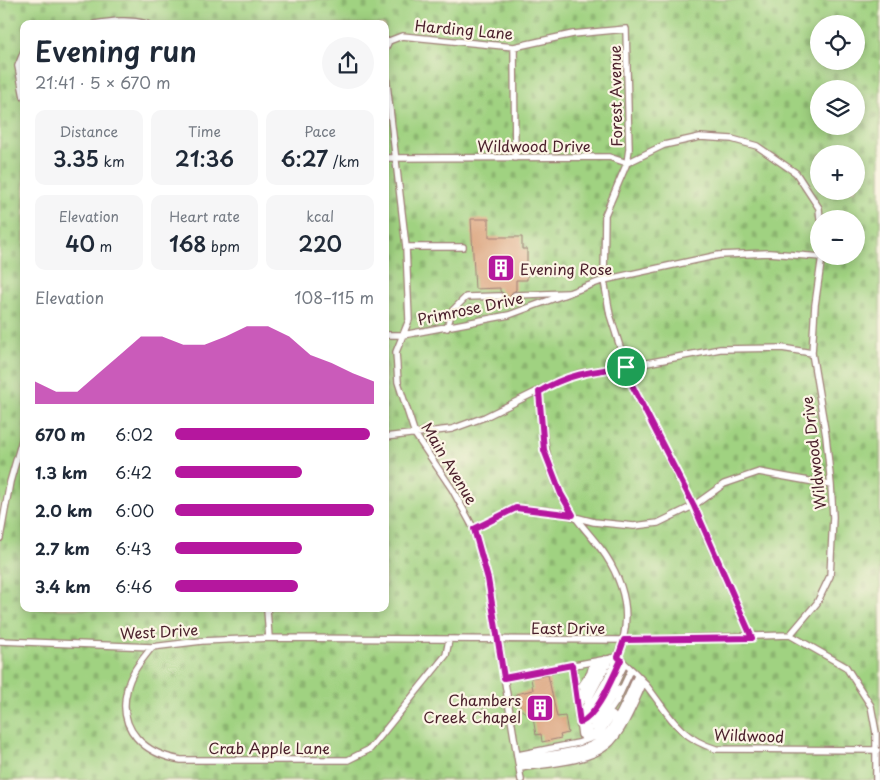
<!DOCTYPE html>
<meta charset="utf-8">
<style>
body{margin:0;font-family:"Playpen Sans",sans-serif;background:#f6f6f7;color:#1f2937;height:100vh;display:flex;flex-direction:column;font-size:19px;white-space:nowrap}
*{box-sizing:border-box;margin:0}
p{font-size:16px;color:#747a83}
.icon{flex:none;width:28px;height:28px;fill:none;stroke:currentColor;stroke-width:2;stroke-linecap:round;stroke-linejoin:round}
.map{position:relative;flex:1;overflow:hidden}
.side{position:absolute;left:20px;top:20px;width:369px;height:592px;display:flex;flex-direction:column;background:#fff;border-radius:10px;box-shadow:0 2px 12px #0003}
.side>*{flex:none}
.buttons{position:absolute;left:810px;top:15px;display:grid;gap:10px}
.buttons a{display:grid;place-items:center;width:55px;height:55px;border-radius:50%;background:#fff;box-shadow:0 2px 12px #0003;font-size:25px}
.pin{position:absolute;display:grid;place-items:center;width:42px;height:42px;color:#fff;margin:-21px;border:2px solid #fff;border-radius:50%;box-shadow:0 1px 5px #0007}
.round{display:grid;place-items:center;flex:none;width:52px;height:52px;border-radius:26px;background:#f6f6f7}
.overview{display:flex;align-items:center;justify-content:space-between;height:85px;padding:0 15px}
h1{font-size:28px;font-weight:600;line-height:38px}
.metrics{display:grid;grid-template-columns:repeat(3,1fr);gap:8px;height:85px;padding:5px 15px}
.metrics div{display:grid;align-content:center;border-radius:10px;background:#f6f6f7;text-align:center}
.metrics b{font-size:21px;font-weight:600}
.metrics small{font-size:14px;font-weight:400}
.metrics p{font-size:14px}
.chart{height:140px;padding:10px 15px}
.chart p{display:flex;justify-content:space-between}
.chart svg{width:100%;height:90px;margin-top:5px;fill:#b5179e;opacity:.7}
ul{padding:0 15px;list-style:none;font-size:16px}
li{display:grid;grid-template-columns:80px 60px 1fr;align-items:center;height:38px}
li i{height:12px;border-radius:6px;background:#b5179e}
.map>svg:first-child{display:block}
</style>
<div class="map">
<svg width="880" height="780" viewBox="0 0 880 780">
<defs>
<pattern id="cemetery-stones" width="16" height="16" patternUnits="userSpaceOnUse" patternTransform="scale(1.25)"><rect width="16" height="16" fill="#a0d281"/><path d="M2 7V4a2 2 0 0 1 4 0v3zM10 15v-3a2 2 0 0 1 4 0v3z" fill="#8bb470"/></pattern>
</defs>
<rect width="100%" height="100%" fill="#fcf5e5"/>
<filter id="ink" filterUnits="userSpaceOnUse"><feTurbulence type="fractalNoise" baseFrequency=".02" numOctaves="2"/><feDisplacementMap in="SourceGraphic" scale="10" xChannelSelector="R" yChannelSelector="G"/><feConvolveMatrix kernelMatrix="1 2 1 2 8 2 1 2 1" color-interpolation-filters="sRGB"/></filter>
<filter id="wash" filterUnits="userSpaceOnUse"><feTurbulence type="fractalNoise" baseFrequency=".0096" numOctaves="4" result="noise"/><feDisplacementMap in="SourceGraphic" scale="20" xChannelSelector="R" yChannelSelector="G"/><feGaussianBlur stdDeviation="1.12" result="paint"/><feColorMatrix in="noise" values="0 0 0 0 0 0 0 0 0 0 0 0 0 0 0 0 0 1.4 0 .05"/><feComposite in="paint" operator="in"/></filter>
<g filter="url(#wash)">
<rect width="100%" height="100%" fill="#f4dfc3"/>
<path fill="url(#cemetery-stones)" stroke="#757856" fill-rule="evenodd" d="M 0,0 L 880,0 L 880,780 L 0,780 ZM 24,24 L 385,24 L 385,609 L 24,609 ZM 819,24 L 856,24 L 856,61 L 819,61 ZM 819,89 L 856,89 L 856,126 L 819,126 ZM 819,154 L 856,154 L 856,191 L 819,191 ZM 819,219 L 856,219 L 856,256 L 819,256 Z"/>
<g id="blocks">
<path fill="#d89c74" d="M 471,219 L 489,219 L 489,237 L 522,237 L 522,249 L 527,249 L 527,280 L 516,280 L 516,290 L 510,295 L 512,299 L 504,299 L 504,294 L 500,291 L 500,288 L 475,289 Z
M 548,675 L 557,717 L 565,716 L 568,733 L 560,735 L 561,738 L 542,742 L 541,734 L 536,735 L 533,718 L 520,709 L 516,694 L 533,690 L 531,678 Z"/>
</g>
</g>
<g filter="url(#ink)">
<use href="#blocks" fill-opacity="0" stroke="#9f7f77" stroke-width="1"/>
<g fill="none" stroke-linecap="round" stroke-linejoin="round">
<g stroke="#9f7f77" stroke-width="8">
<path id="lane" d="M 95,24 C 113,21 129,19 147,24
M 514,47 L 515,158
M 385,49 L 389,41 L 402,36 L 514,47 L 573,34 L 626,29 L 629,149 L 627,163 L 605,215 L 604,280 L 610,315 L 632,385 L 693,506 L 752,638
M 24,51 L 18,66 L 24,97
M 385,67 L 406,247 L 409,320 L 396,352 L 398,382 L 415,434 L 452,489 L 474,529 L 488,579 L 521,780
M 385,158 L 609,157 L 627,163 L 664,145 L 700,137 L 732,139 L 757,146 L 796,173 L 819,208 L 820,219
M 406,247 L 463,247
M 515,295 L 568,293
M 447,328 L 452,311 L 466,297 L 500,296
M 385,335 L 403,335 L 509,315 L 604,280 L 719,255 L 769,253 L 822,257
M 539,392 C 543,430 544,459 561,495 C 572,518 592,535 606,556 C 646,618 619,660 585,716 L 579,718
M 385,437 L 452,429 L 485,417 L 552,384 L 580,373 L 626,367 L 720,349 L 782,348 L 812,353
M 474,529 L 516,508 L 551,511 L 594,522 L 634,526 L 658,523 L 693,506 L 724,484 L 759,472 L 831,485
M 0,538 L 10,482 L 24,433
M 267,609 L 269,638
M 790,635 L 817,603 L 830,576 L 833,517 L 831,485 L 826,436 L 812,353 L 815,305 L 822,256
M 790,635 L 846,667 L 871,706 L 876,733 L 876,780
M 0,641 L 152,647 L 202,641 L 269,638 L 624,640 L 790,635
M 152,647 C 142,660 130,673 127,690 C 117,730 145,754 181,760 L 348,760 L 370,749 L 446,655 L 449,640
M 618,657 C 627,666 638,674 646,685 C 669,714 677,737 716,749 L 877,750
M 572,665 L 581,735
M 504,678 L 618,657
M 581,686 L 590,673 L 593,662
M 577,699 L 593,676 L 599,661
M 578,705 L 589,691 L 605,659
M 579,713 L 582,712 L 611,658
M 580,723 L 588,719 L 621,660
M 581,728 C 603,718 614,684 625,664
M 582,733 L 592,728 L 618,689
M 583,737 L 595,733 L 616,702 L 631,670
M 518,755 L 578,743 L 598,736 L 613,715
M 519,759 C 540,755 585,753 601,739 C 617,725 628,695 637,676
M 520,764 C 541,760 590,757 605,742 C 621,726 631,699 641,679
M 521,768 C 545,764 588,762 607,746 C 622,735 636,700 644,682"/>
</g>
<use href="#lane" stroke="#fff" stroke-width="5.5"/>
</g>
</g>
<g fill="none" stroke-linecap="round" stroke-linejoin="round" filter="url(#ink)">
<g stroke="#fff" stroke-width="10">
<path id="route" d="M 626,367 L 632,385 L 694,506 L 752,638 L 624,640 L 618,657 L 621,660 C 612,678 598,715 580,723 L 572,665 L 504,678 L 488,579 L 474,529 L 516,508 L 573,515 L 561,494 L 544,450 L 539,392 C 566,374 594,371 626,367 Z"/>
</g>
<use href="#route" stroke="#b5179e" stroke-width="6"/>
</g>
<defs>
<g id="building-square" transform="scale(1.4375)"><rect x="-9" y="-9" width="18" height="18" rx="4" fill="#b5179e" stroke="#fcf5e5"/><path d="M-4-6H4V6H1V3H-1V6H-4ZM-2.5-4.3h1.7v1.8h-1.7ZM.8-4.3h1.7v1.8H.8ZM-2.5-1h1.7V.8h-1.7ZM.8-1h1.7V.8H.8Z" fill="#fff"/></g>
</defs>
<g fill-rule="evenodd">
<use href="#building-square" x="501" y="268"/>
<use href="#building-square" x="540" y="708"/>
</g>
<g text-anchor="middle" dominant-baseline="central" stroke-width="4.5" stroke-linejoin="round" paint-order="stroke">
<g font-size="15" fill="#4a1f2b" stroke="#fcf5e5">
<text transform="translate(464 29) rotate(5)">Harding Lane</text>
<text transform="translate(615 96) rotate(-91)">Forest Avenue</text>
<text x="534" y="145">Wildwood Drive</text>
<text transform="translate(470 308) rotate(-12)">Primrose Drive</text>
<text transform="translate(813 453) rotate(-97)">Wildwood Drive</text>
<text transform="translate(450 463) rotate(59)">Main Avenue</text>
<text x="568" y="627">East Drive</text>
<text transform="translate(159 631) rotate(-3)">West Drive</text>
<text transform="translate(749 735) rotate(2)">Wildwood</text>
<text x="269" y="747">Crab Apple Lane</text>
</g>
<g font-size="15" fill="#4a1f2b" stroke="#fcf5e5" text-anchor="start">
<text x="520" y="268">Evening Rose</text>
<text x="521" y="699" text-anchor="end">Chambers<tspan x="521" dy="17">Creek Chapel</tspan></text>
</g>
</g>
</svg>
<div class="buttons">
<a><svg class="icon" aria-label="locate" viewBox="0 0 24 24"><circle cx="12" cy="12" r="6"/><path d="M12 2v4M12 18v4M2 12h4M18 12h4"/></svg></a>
<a><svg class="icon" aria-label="layers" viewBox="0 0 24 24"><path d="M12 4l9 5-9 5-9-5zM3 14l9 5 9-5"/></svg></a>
<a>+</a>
<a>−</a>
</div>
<div class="pin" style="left:626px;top:367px;background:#1e9e55"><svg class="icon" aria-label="arrive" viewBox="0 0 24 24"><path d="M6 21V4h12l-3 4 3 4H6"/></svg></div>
<section class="side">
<div class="overview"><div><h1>Evening run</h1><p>21:41 · 5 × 670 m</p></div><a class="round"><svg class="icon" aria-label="share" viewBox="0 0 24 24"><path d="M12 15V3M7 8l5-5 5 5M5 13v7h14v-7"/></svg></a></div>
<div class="metrics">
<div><p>Distance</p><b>3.35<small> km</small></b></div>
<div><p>Time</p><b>21:36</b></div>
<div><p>Pace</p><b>6:27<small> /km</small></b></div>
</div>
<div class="metrics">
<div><p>Elevation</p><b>40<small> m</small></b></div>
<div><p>Heart rate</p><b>168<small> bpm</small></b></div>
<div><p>kcal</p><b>220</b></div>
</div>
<div class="chart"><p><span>Elevation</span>108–115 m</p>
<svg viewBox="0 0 160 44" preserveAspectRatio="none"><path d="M0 44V33L10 38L20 38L30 29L40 20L50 11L60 11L70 15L80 15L90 11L100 6L110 6L120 11L130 20L140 24L150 29L160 33V44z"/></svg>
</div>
<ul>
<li><b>670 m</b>6:02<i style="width:98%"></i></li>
<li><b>1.3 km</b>6:42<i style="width:64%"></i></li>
<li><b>2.0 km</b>6:00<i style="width:100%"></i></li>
<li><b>2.7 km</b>6:43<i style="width:64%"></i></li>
<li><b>3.4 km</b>6:46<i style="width:62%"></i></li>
</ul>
</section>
</div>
